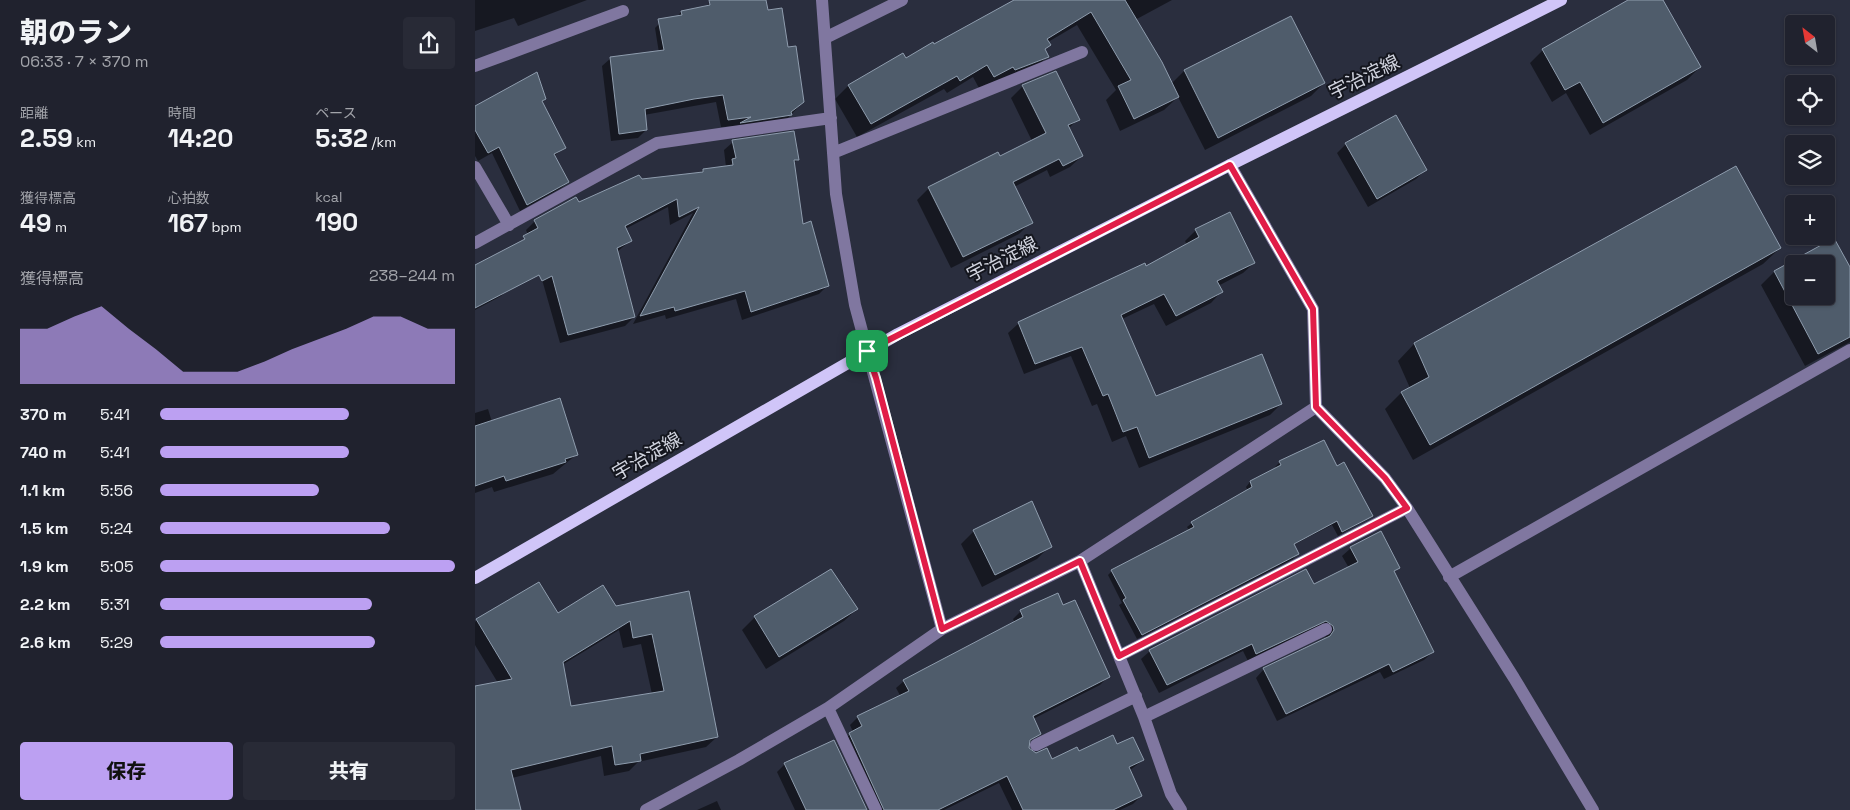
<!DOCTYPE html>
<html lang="ja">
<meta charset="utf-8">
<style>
body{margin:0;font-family:"Space Grotesk","Noto Sans JP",sans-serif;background:#282a36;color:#f1f3f6;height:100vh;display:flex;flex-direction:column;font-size:19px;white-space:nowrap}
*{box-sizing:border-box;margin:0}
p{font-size:16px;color:#a2a4aa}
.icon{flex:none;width:28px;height:28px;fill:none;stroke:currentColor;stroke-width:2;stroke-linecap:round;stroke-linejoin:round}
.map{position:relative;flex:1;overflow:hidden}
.drawer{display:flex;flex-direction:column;background:#20222e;width:475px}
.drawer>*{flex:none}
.needle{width:32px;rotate:329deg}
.buttons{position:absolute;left:1310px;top:15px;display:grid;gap:10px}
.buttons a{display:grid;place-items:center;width:50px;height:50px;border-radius:5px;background:#20222e;box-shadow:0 1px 4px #0004,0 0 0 1px #3d3f4a;font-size:25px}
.pin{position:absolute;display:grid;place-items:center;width:42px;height:42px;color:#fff;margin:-21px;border-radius:10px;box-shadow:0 2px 8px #0006}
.round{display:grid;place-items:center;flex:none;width:52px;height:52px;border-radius:5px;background:#282a36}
.overview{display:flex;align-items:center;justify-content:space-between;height:85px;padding:0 20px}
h1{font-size:28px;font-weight:800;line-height:38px}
.metrics{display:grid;grid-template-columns:repeat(3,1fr);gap:8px;height:85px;padding:5px 20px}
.metrics div{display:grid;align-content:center}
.metrics b{font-size:25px;font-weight:800}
.metrics small{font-size:14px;font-weight:400}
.metrics p{font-size:14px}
.chart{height:140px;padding:10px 20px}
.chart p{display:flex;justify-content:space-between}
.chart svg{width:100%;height:90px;margin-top:5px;fill:#bca0f2;opacity:.7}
.button{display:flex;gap:10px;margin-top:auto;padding:10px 20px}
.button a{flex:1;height:58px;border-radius:5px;background:#bca0f2;color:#111;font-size:20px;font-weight:800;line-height:58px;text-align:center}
.button a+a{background:#282a36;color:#f1f3f6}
ul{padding:0 20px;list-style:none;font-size:16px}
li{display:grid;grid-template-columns:80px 60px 1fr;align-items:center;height:38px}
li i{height:12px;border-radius:6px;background:#bca0f2}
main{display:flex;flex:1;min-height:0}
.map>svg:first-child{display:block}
</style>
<main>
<section class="drawer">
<div class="overview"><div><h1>朝のラン</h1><p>06:33 · 7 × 370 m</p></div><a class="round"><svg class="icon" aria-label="share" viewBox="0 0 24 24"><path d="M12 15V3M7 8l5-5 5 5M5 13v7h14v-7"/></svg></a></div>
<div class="metrics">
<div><p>距離</p><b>2.59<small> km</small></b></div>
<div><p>時間</p><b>14:20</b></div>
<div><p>ペース</p><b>5:32<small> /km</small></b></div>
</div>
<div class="metrics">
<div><p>獲得標高</p><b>49<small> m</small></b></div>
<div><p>心拍数</p><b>167<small> bpm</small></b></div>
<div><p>kcal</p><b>190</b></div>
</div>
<div class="chart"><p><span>獲得標高</span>238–244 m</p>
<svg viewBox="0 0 160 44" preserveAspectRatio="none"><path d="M0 44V17L10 17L20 11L30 6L40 17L50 27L60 38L70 38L80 38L90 33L100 27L110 22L120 17L130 11L140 11L150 17L160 17V44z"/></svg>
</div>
<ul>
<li><b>370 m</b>5:41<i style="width:64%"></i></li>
<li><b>740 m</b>5:41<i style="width:64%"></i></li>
<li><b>1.1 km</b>5:56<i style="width:54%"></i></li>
<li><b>1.5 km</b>5:24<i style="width:78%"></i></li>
<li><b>1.9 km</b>5:05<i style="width:100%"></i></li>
<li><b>2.2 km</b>5:31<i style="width:72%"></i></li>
<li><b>2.6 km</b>5:29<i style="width:73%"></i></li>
</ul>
<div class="button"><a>保存</a><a>共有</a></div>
</section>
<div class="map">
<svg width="1375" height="810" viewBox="0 0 1375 810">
<rect width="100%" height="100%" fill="#2a2e3e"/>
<path fill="#0007" fill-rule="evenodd" d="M 0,0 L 112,0 L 43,26 L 39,18 L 0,31 Z
M 248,0 L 289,0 L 292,12 L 312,48 L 320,47 L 328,102 L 308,123 L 246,127 L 241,102 L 169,115 L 171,130 L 163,138 L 136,141 L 127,66 L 136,58 L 184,53 L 180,28 L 188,20 L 201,18 L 206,12 L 230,8 L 235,2 Z
M 548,0 L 697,0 L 660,20 L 696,84 L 709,71 L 815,18 L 849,83 L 836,96 L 730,150 L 703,97 L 689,110 L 645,131 L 631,100 L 641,90 L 602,25 L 573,42 L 575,45 L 569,50 L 572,56 L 559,70 L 505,90 L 498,77 L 472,93 L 469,89 L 382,137 L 360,99 L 373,86 L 428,55 L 430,60 Z
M 1156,0 L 1187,0 L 1225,67 L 1212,80 L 1115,135 L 1091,93 L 1077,102 L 1055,63 L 1068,50 Z
M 548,86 L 603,119 L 593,129 L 607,156 L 595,167 L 575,177 L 572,170 L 539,187 L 556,222 L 544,234 L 476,268 L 442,200 L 454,188 L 557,141 L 536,98 Z
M 70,99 L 67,103 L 89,148 L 79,156 L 92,182 L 86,188 L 45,211 L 17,153 L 3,161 L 0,156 L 0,107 Z
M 258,142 L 323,159 L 318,164 L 327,226 L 353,285 L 344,294 L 267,320 L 261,299 L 191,319 L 190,315 L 158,324 L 218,213 L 195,225 L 193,207 L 150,229 L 156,240 L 142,252 L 159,317 L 150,326 L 85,343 L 68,283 L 45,243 L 53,235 L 51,230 L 60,221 L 166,181 L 225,173 L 228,170 L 251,167 L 249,150 Z
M 871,144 L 950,170 L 941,179 L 893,207 L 862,153 Z
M 1260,168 L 1305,248 L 1288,264 L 938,460 L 910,409 L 926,393 L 935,388 L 923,361 L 939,344 Z
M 721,230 L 779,263 L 768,273 L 743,286 L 746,292 L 736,303 L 691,326 L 679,304 L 647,319 L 680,398 L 806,404 L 795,415 L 664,468 L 651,436 L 637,442 L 622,404 L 617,406 L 596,356 L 549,374 L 533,333 L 544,323 L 671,267 L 712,245 L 710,241 Z
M 1359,240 L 1375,269 L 1375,342 L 1330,366 L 1286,285 L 1299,272 ZM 1319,264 L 1351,264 L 1351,296 L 1319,296 Z
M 0,266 L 33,289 L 26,296 L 0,310 Z
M 13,409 L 17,422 L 102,454 L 78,474 L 19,492 L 17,487 L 0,493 L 0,413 Z
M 805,462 L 897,516 L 863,536 L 857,525 L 818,545 L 822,554 L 818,559 L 662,639 L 644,605 L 647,603 L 633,575 L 637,571 L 714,530 L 712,527 L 717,523 L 773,491 L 771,487 L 775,482 L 802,469 L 800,467 Z
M 499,531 L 575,546 L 562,559 L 507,587 L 486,544 Z
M 876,548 L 923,568 L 918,573 L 958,652 L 949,660 L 909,679 L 905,672 L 802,721 L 781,678 L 789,669 L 851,639 L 850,633 L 773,661 L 768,651 L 684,693 L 666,659 L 675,651 L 838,586 L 874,568 L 867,556 Z
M 213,592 L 242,737 L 231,747 L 163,762 L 154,771 L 129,776 L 126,756 L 37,778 L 45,810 L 0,810 L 0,687 L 23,683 L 0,645 L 0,622 L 2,620 L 82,615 L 140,608 ZM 144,630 L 148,648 L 166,644 L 177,694 L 95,708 L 87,665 Z
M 588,607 L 633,677 L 625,685 L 558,719 L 564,733 L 553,743 L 553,750 L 577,760 L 603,752 L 641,745 L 668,760 L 654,771 L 666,796 L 658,804 L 645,810 L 537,810 L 524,783 L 469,810 L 399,810 L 366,742 L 378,732 L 375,725 L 383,717 L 426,697 L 421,688 L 429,681 L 540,623 L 538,619 L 546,611 Z
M 382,609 L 369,621 L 291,669 L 267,630 L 280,617 Z
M 310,764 L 391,810 L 320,810 L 302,772 Z
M 242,801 L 246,810 L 222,810 Z"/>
<path fill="#4f5c6b" stroke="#8f9dae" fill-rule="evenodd" d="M 234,0 L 291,0 L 293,10 L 307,8 L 313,47 L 321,46 L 329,102 L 316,112 L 317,115 L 265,123 L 276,117 L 253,120 L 248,95 L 219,99 L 170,109 L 172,130 L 144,134 L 135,57 L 189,50 L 183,19 L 207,15 L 206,11 L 235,5 Z
M 539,0 L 650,0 L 687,62 L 704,97 L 659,119 L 643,86 L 656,80 L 616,12 L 572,39 L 576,45 L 570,49 L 574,57 L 540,70 L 538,67 L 519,77 L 512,65 L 485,81 L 482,76 L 396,124 L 373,85 L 428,53 L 431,58 L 458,42 L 459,44 Z
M 1153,0 L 1188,0 L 1226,67 L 1128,123 L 1105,82 L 1090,90 L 1067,49 Z
M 816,16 L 850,83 L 743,138 L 709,70 Z
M 581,71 L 605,120 L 593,125 L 608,156 L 588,166 L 584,159 L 538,182 L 558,223 L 488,257 L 453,187 L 523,152 L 525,156 L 571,133 L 547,85 Z
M 62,72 L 71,99 L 67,101 L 91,148 L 79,154 L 94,182 L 52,205 L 24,147 L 13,153 L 0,130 L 0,106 Z
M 921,115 L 952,170 L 902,199 L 870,143 Z
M 319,131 L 324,160 L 319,160 L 328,224 L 336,221 L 354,286 L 276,312 L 270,291 L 200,311 L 199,307 L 165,316 L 224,207 L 204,217 L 202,199 L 150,226 L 157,241 L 142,248 L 160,317 L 93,335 L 77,276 L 67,281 L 64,275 L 0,308 L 0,265 L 50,239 L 48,236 L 63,228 L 59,220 L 101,197 L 104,202 L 164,175 L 167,179 L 228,172 L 228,169 L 258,165 L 257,159 L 261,158 L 257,140 Z
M 1261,166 L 1306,248 L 955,445 L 926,392 L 954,377 L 939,343 Z
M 755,212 L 780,263 L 742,281 L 748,292 L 701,316 L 689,294 L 646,315 L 681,396 L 787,354 L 807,404 L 674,458 L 662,427 L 648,432 L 633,394 L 628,396 L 607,347 L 560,364 L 543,322 L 670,263 L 671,266 L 724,237 L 720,229 Z
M 1359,238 L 1375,267 L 1375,337 L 1343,354 L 1299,271 ZM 1319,264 L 1351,264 L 1351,296 L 1319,296 Z
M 85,398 L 103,455 L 90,459 L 91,462 L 31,481 L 29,476 L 0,486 L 0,426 Z
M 849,440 L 862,466 L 869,462 L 898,516 L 867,532 L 862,521 L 819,544 L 824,554 L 667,635 L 648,600 L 651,598 L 636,570 L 719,527 L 716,522 L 777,487 L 775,481 L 806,465 L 804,461 Z
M 557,501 L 577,547 L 520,575 L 498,530 Z
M 906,531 L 925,568 L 919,571 L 959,652 L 918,672 L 914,664 L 811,714 L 788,668 L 855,636 L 859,630 L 858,626 L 851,621 L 781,654 L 777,644 L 692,685 L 674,650 L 831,569 L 839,584 L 883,562 L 875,547 Z
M 356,569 L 383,609 L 304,657 L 279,616 Z
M 64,582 L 83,613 L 128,585 L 141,606 L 214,591 L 243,737 L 165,754 L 166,761 L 140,765 L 137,746 L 36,770 L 46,810 L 0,810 L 0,686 L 37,679 L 1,619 ZM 155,621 L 158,638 L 177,634 L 189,691 L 96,706 L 88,662 Z
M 583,593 L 588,605 L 600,600 L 635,677 L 558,716 L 566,734 L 555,740 L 554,748 L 561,753 L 572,748 L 577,759 L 602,747 L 604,751 L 638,735 L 642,744 L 658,737 L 669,760 L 654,767 L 667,796 L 638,810 L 548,810 L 532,776 L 463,810 L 409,810 L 374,733 L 387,726 L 382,716 L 434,691 L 428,680 L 548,617 L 545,610 Z
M 359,740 L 392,810 L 331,810 L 309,763 Z"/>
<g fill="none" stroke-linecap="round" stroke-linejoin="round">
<path stroke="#8077a0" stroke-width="12" d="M 347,0 L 361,194 L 380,305 L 467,629
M 350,38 L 427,0
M 0,66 L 148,11
M 358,153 L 607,52
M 755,165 L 838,309 L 841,407 L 910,478 L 932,508 L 1039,678 L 1118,810
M 0,167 L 34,225
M 0,243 L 182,143 L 356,118
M 605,561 L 669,717 L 696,794 L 706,810
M 974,577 L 1375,350
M 644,656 L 932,508
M 353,708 L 401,810
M 669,717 L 851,629
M 561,745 L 661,696
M 171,810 L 264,760 L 353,708 L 467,629 L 605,561 L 841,407"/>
<path stroke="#d0c5f8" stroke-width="12" d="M 0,578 L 423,334 L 755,165 L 1086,0"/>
</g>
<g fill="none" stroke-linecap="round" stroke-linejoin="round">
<g stroke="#fff" stroke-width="10">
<path id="route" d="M 755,165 L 838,309 L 841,407 L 910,478 L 932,508 L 644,656 L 605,561 L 467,629 L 401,378 L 392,351 Z"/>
</g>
<use href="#route" stroke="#e11d48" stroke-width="6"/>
</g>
<g text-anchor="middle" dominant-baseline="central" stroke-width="4" stroke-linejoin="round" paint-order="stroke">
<g font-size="19" fill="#d0d3de" stroke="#14161e">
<text transform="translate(889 77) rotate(-26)">宇治淀線</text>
<text transform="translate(527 259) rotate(-27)">宇治淀線</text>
<text transform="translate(172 456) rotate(-30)">宇治淀線</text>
</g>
</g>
</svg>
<div class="buttons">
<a><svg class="needle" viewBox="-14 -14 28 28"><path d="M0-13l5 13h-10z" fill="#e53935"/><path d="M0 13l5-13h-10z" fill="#a2a4aa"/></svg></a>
<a><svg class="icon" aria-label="locate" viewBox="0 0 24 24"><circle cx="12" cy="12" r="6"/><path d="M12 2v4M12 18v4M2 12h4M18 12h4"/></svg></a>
<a><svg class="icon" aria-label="layers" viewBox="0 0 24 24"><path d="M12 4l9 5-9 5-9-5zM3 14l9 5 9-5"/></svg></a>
<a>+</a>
<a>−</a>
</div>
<div class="pin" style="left:392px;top:351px;background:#1e9e55"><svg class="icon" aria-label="arrive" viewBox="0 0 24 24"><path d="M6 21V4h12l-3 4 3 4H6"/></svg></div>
</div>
</main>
